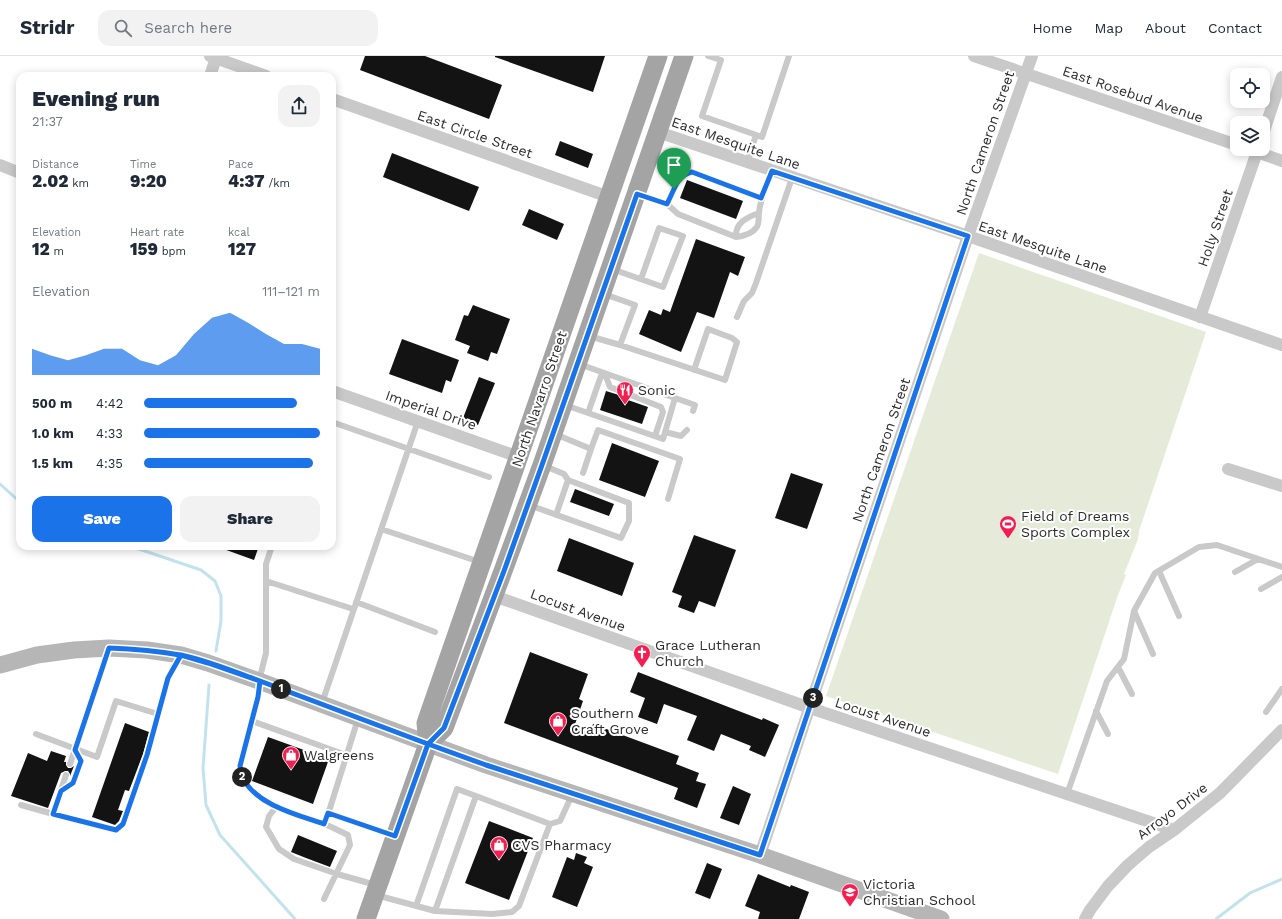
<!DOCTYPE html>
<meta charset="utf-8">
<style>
body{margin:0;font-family:"Work Sans",sans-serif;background:#f2f2f3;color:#1f2937;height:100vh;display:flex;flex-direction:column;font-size:15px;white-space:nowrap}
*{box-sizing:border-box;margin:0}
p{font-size:13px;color:#747a83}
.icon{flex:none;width:22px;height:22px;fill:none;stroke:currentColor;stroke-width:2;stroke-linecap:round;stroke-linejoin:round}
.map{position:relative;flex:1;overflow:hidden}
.details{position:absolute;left:16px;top:16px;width:320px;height:478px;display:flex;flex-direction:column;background:#fff;border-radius:12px;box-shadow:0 2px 10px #0003}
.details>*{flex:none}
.tools{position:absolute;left:1230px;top:12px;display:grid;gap:8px}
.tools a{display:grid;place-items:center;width:40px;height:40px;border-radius:8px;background:#fff;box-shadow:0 2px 10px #0003;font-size:20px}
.pin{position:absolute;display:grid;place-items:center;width:34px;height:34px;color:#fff;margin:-41px -17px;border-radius:50% 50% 50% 0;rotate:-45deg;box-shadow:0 0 4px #0007}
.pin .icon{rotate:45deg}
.km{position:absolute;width:20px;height:20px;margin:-10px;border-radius:50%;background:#222;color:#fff;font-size:11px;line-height:20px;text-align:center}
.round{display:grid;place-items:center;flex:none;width:42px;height:42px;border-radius:12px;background:#f2f2f3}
.summary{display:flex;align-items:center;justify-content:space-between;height:68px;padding:0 16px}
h1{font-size:22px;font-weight:800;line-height:30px}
.metrics{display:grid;grid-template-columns:repeat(3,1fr);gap:6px;height:68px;padding:4px 16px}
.metrics div{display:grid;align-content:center}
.metrics b{font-size:17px;font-weight:800}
.metrics small{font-size:11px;font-weight:400}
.metrics p{font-size:11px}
.chart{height:112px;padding:8px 16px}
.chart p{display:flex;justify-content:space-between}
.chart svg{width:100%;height:72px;margin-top:4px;fill:#1a73e8;opacity:.7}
.button{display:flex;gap:8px;margin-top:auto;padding:8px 16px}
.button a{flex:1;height:46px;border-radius:12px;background:#1a73e8;color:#fff;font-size:16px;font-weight:800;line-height:46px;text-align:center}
.button a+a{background:#f2f2f3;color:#1f2937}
ul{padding:0 16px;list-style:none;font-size:13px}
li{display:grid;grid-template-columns:64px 48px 1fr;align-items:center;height:30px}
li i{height:10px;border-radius:5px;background:#1a73e8}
header{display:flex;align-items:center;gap:24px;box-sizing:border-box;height:56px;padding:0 20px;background:#fff;border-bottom:1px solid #e0e1e3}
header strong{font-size:19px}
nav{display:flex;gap:22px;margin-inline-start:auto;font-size:14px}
.search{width:280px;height:36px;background:#f2f2f3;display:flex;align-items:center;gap:10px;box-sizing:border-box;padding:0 14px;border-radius:12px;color:#747a83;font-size:15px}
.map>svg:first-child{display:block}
</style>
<header>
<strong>Stridr</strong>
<div class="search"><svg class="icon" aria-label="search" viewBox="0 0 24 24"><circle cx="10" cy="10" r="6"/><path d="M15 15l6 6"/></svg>Search here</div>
<nav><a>Home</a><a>Map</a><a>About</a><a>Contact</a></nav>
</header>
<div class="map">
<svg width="1282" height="863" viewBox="0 0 1282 863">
<rect width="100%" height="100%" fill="#fff"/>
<path fill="#e5ebd8" d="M 979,197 L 1206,276 L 1139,475 L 1138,483 L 1124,518 L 1126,519 L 1118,539 L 1058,718 L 826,640 Z"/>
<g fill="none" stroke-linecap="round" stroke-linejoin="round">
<path stroke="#c2e3ed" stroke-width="3" d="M 0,428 L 20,446
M 130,490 L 201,514 L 215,525 L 221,540 L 221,565 L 216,595
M 209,629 L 203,712 L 206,749 L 220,779 L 295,863
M 1216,863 L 1250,837 L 1282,823"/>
</g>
<path fill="#131313" d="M 365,0 L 425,0 L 502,29 L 489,63 L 360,14 Z
M 495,0 L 605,0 L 593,36 L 495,1 Z
M 560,85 L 593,98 L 588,112 L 555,99 Z
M 392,97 L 479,131 L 469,155 L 383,121 Z
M 687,124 L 743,145 L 736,163 L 680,142 Z
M 529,153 L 564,168 L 557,184 L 522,169 Z
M 696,183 L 745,201 L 738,220 L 730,216 L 714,262 L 697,256 L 681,296 L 639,278 L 649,254 L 661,259 L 663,253 L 670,256 Z
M 473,249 L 510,263 L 497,298 L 491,296 L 488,305 L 467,297 L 470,290 L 455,284 L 464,259 L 468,260 Z
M 402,283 L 459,304 L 451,326 L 446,324 L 442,337 L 389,318 Z
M 479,321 L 495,327 L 478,369 L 463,362 Z
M 606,335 L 619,339 L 628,343 L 628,344 L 648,351 L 642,368 L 600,354 Z
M 612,387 L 659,405 L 645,441 L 599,424 Z
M 791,417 L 823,428 L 807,473 L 775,462 Z
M 575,433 L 614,448 L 609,460 L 570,446 Z
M 694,479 L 736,494 L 715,551 L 699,545 L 694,557 L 678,551 L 682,540 L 672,536 Z
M 569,482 L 634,507 L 622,540 L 557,515 Z
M 218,490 L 259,490 L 254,504 L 218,491 Z
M 530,596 L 588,618 L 579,643 L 583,645 L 574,671 L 590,677 L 593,668 L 679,700 L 676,708 L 699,717 L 696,725 L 706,728 L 697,752 L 674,743 L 678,732 L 504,667 Z
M 638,616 L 762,664 L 763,662 L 779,669 L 765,701 L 749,694 L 751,690 L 721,678 L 714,695 L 687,684 L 697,660 L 664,648 L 657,668 L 638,661 L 645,642 L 630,636 Z
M 125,667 L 149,676 L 143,698 L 129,735 L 125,734 L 118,754 L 123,755 L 119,765 L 115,769 L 92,761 Z
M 268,681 L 329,703 L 313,748 L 252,725 Z
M 51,695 L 66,700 L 64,706 L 66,706 L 66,709 L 68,712 L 71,712 L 74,710 L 70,720 L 70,718 L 68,715 L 65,715 L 61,717 L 48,752 L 11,740 L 28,697 L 47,705 Z
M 733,730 L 751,738 L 739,769 L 720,762 Z
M 489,765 L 533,782 L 509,844 L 465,827 Z
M 298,779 L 337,795 L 330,811 L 306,802 L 291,796 Z
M 576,797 L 587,801 L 584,807 L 593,811 L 577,851 L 552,841 L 567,801 L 574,804 Z
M 707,807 L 722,813 L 710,843 L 695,837 Z
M 758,818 L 790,831 L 791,829 L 809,836 L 799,863 L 758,863 L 760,856 L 745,850 Z"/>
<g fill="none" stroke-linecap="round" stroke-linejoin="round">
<path stroke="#c9c9c9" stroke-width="6" d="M 708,0 L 721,4 L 702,60 L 762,81 L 789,0
M 747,107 L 756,79
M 638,138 L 667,148 L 678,158 L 736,181 C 743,180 752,178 756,172 C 760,168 758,162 759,157 C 760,142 767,129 772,115
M 667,148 C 673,133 675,121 692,116 L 761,142
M 736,181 C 735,167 747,161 759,157
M 612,213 L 663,231 L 683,180 L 659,172 L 641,223
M 737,261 L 744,245 L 752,237 L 756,227 L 792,122
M 589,280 L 620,289 L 635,249 L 604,238
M 620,289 L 725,324 L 737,286 L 732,282 L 708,273 L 694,314
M 605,318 L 610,331 L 661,351 L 663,356 L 655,380
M 675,342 L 695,349 L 693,355
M 565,349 L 663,383 L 675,342 L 579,308
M 588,357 L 602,317
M 332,366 L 489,421
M 665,376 L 681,380 L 687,374
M 555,378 L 591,393 L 583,417
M 591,393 L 598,374 L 680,403 L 668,443
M 545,410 L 564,418 L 568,424
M 529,449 L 621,482 L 629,465 L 629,447 L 568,424 L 556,459
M 381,473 L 480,506
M 272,490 L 266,508 L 266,597 L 259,625 L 258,641 L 240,710 C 241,714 241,718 243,722 C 257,750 298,759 325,768
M 1159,515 L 1179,560
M 1235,516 L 1258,503
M 266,525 L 353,553
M 1261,533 L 1282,521
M 356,546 L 435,576
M 1134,555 L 1153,598
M 1118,611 L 1132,638
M 322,647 L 418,365
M 1096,655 L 1108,678
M 1266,656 L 1282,633
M 252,665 L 346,699
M 36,678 L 97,701 L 116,645 L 158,658
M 70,708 L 109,593
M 61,735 L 73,727 L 81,705 L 75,694
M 1067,738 L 1107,625 L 1124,603 L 1134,555 L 1155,517 L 1199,491 L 1217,489 L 1282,511
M 21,749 L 53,758 L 66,719
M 276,751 L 269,760 L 266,771 L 279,793 L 294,803 L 337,818 L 376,829
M 328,757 L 393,779
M 53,758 L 116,774 L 123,768 L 147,699 L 168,622 L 181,601
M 376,839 L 435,855 L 476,740 L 550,768 L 560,765 L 572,739
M 324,843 L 350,789 L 348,779 L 325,768 L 358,663
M 416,850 L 457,733 L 476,740
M 435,855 L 492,858 L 512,856 L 519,850 L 550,768"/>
<path stroke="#c9c9c9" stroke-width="12" d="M 210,0 L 266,20
M 974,0 L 1237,89
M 210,20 L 216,2
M 332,43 L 609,141
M 658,76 L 968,180 L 1282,289
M 1263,78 L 1282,21
M 1249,93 L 1282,105
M 0,109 L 20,117
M 1200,261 L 1258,93
M 332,335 L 519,401
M 1228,413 L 1282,430
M 494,540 L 810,652 L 1174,774
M 760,799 L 968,180 L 1032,0
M 1085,863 L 1090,854 L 1108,830 L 1128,809 L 1149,791 L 1174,774 L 1220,737 L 1282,674"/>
<path stroke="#b6b6b6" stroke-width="17" d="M 0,609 L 37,599 L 74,594 L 109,592 L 147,594 L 181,599 L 208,607 L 259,625 L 486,709 L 760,799 L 941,863"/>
<path stroke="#a4a4a4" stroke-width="19" d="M 428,688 L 444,672 L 503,515 L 542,409 L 684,0
M 366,863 L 428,688 L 426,667 L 658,0"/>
</g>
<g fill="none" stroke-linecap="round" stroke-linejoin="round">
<g stroke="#fff" stroke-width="8">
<path id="route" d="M 674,133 L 667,148 L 637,138 L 542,409 L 504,515 L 444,672 L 428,688 L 260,625 L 208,607 L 181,599 L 168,622 L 147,699 L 123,768 L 116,774 L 53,758 L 61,735 L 73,727 L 81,705 L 75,694 L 109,592 C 133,593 157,595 180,599 C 207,604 234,616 260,625 L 258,641 L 240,710 C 241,714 241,718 243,722 C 256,749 298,759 324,768 L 328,757 L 395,780 L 428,688 L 486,709 L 760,799 L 968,180 L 772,115 L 761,142 L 692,116 C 681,119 678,124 674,133"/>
</g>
<use href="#route" stroke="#1a73e8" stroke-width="5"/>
</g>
<defs>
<g id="restaurant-pin" transform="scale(0.9)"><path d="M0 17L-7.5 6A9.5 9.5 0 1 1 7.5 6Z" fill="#f21f50" stroke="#fff"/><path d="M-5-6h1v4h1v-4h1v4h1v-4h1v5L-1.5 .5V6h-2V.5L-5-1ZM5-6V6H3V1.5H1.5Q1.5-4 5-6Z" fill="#fff"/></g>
<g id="stadium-pin" transform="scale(0.9)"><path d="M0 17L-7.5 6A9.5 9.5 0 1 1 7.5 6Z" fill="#f21f50" stroke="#fff"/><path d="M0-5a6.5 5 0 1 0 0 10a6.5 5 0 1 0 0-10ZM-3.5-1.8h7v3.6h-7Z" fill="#fff"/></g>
<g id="church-pin" transform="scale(0.9)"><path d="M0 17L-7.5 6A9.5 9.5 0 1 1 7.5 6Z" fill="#f21f50" stroke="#fff"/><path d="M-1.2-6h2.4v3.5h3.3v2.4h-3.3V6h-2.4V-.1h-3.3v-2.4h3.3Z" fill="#fff"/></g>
<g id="shop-pin" transform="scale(0.9)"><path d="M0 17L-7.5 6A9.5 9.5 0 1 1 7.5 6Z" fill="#f21f50" stroke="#fff"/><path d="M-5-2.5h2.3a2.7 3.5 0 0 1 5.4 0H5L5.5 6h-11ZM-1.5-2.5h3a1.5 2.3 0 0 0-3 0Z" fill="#fff"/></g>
<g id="school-pin" transform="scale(0.9)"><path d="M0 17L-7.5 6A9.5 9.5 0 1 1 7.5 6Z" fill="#f21f50" stroke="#fff"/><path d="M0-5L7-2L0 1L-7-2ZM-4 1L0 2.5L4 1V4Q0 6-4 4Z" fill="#fff"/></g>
</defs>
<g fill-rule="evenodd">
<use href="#restaurant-pin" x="625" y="334"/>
<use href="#stadium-pin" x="1008" y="468"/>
<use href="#church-pin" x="642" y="597"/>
<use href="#shop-pin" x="558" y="665"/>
<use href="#shop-pin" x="291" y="699"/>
<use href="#shop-pin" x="499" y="789"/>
<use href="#school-pin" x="850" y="836"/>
</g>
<g text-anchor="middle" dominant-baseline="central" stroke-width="4" stroke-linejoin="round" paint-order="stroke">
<g font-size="14" fill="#2c2c2c" stroke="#fff">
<text transform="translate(1133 38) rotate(19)">East Rosebud Avenue</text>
<text transform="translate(475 78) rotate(19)">East Circle Street</text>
<text transform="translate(736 87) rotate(19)">East Mesquite Lane</text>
<text transform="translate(985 87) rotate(-71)">North Cameron Street</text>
<text transform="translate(1215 172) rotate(-71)">Holly Street</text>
<text transform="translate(1043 191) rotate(19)">East Mesquite Lane</text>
<text transform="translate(539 343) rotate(-71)">North Navarro Street</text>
<text transform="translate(431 354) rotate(19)">Imperial Drive</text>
<text transform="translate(881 394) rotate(-71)">North Cameron Street</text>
<text transform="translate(578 554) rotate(20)">Locust Avenue</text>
<text transform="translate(883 661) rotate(18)">Locust Avenue</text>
<text transform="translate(1172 755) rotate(-37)">Arroyo Drive</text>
</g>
<g font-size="14" fill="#2c2c2c" stroke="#fff" text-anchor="start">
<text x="638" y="334">Sonic</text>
<text x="1021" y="460">Field of Dreams<tspan x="1021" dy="16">Sports Complex</tspan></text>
<text x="655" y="589">Grace Lutheran<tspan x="655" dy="16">Church</tspan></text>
<text x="571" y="657">Southern<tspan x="571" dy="16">Craft Grove</tspan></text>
<text x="304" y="699">Walgreens</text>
<text x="512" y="789">CVS Pharmacy</text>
<text x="863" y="828">Victoria<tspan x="863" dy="16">Christian School</tspan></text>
</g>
</g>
</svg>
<div class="tools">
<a><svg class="icon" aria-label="locate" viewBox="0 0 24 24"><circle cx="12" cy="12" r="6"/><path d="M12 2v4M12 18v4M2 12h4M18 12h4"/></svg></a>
<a><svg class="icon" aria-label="layers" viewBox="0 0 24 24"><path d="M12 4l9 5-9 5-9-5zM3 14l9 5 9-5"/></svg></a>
</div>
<div class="pin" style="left:674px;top:133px;background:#1e9e55"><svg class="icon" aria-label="arrive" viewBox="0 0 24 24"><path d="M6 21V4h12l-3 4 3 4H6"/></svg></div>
<b class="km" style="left:281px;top:633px">1</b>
<b class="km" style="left:242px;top:721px">2</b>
<b class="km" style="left:813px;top:642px">3</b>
<section class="details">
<div class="summary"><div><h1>Evening run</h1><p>21:37</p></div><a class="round"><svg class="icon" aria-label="share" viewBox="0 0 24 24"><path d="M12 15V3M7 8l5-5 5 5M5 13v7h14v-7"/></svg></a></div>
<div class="metrics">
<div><p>Distance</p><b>2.02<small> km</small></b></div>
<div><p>Time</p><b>9:20</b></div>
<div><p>Pace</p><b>4:37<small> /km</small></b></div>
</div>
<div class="metrics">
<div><p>Elevation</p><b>12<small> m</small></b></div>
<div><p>Heart rate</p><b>159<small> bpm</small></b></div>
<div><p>kcal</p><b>127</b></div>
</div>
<div class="chart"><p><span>Elevation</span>111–121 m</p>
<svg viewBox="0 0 160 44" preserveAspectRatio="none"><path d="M0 44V28L10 32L20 35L30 32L40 28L50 28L60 35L70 38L80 32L90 19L100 9L110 6L120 12L130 19L140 25L150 25L160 28V44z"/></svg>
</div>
<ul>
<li><b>500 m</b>4:42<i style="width:87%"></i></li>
<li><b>1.0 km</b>4:33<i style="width:100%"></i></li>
<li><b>1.5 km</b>4:35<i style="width:96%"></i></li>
</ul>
<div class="button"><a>Save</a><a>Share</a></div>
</section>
</div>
